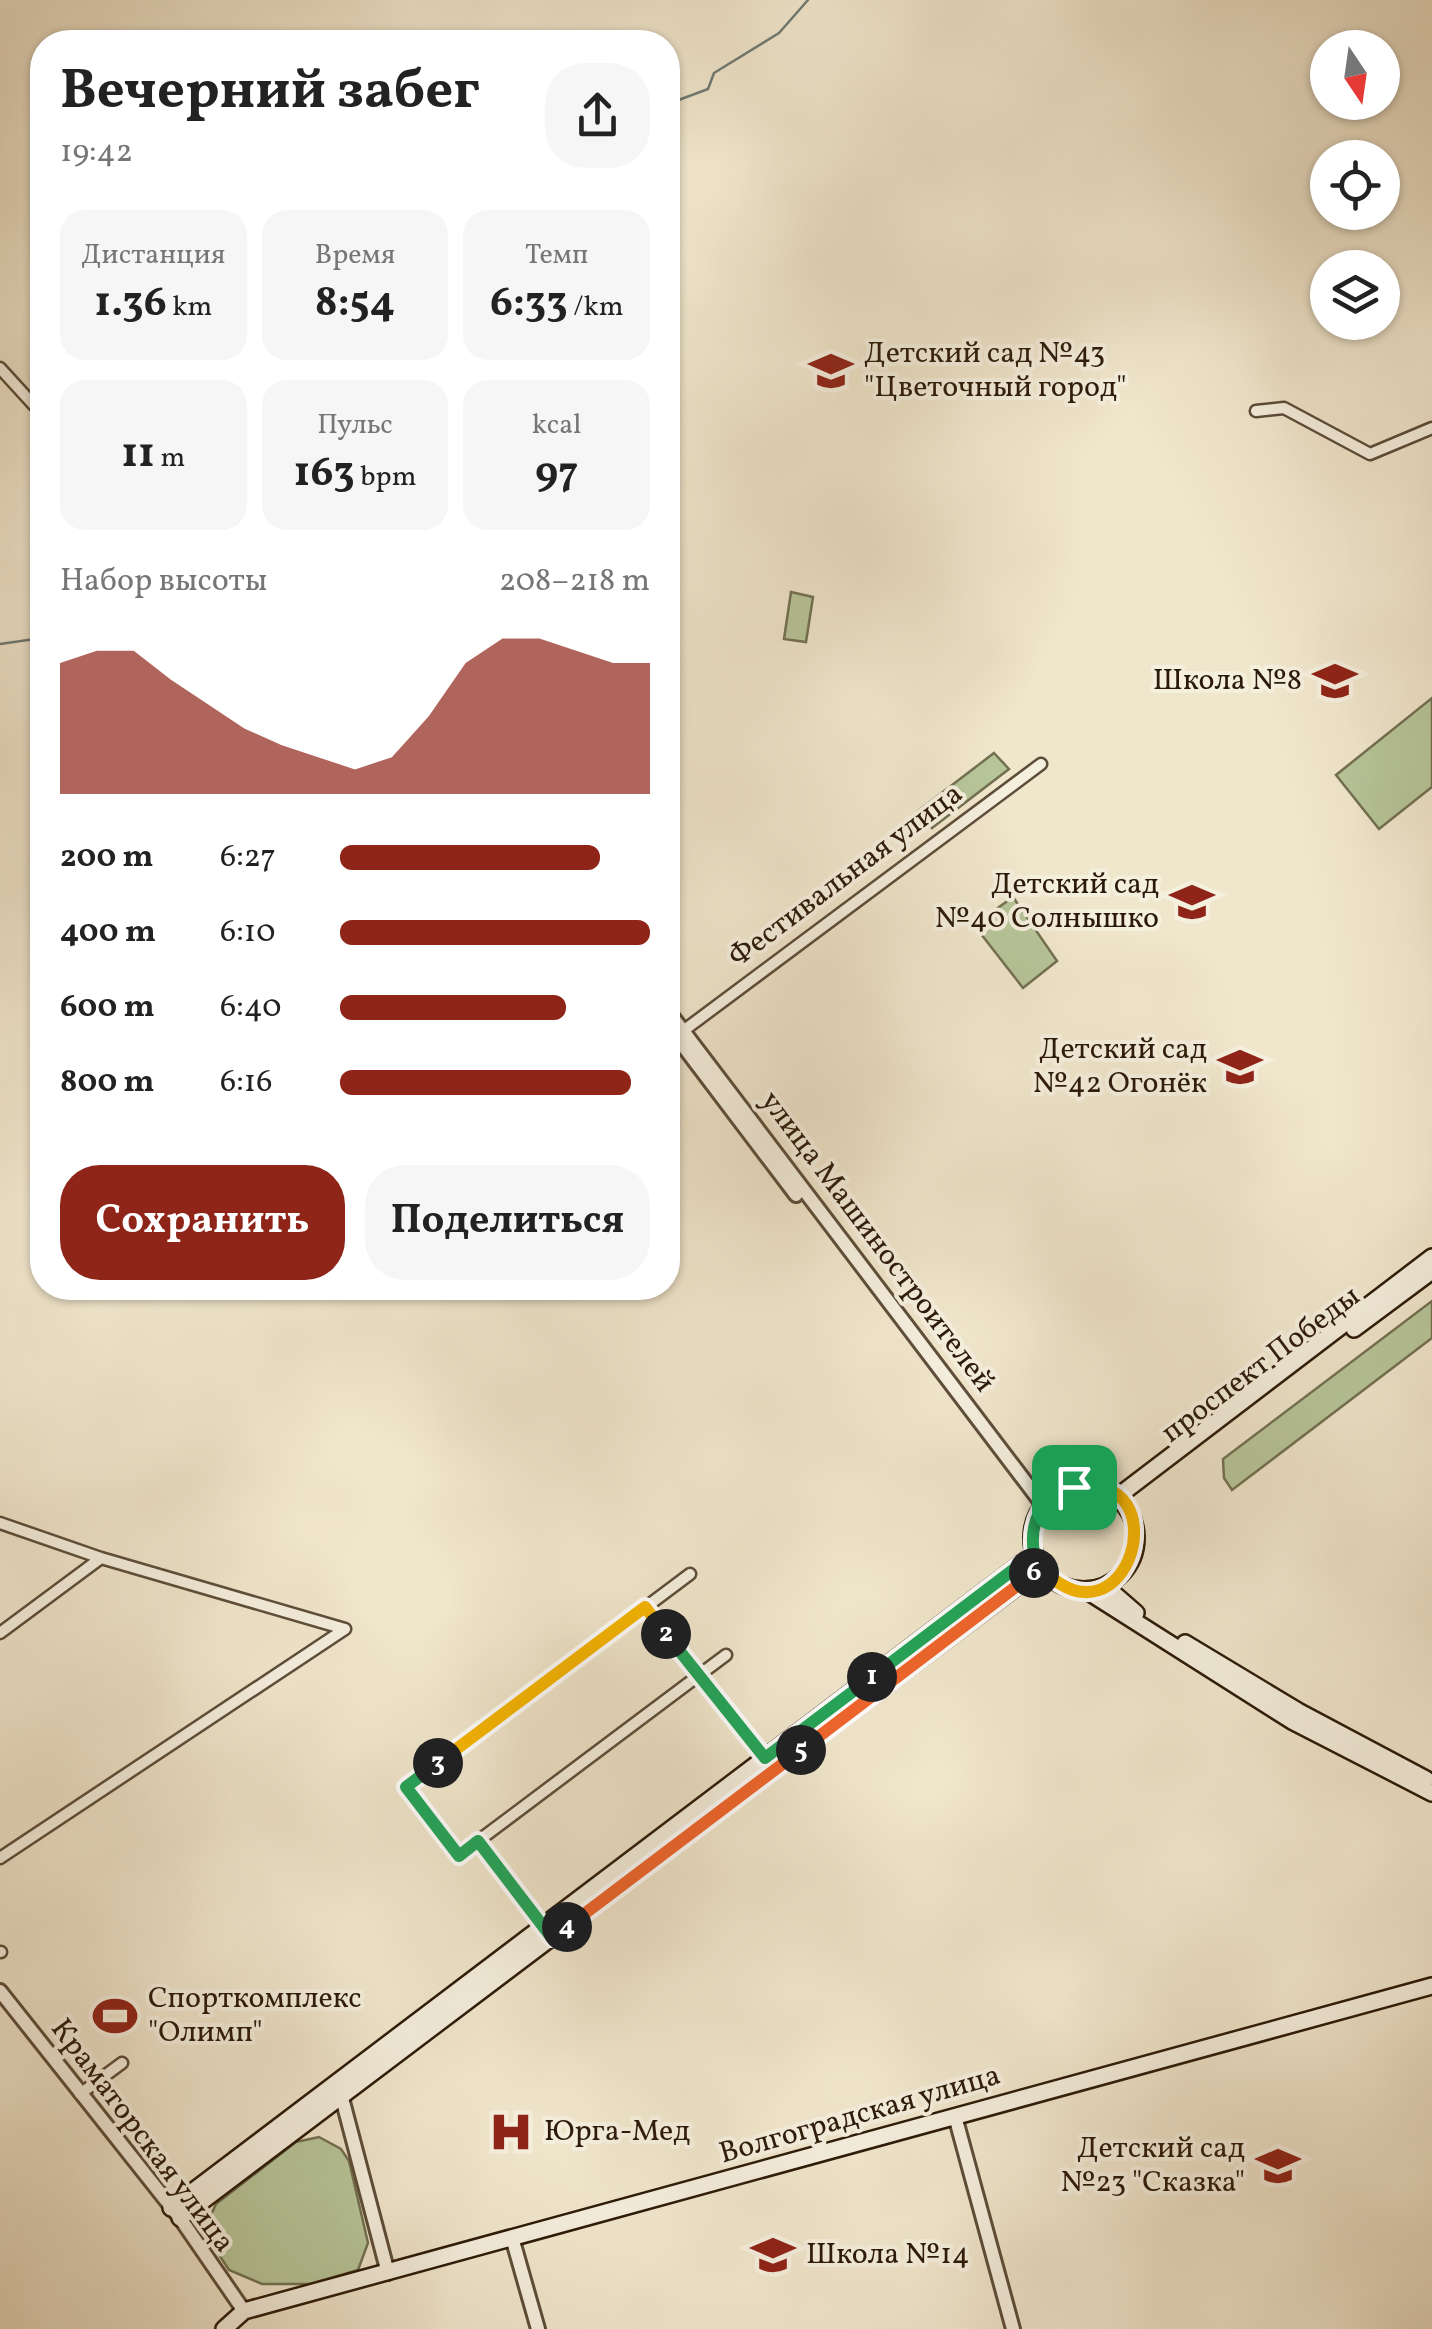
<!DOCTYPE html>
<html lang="ru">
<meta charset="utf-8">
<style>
body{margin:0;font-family:Vollkorn,serif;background:#f6f6f6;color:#222;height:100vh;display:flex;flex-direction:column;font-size:38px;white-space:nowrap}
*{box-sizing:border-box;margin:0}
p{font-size:32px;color:#767676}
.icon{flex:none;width:55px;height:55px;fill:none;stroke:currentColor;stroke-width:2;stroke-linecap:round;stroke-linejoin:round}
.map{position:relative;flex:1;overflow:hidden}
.sheet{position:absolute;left:30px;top:30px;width:650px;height:1270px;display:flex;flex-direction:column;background:#fff;border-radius:40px;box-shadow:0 2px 8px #0004}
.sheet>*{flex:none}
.needle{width:65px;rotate:167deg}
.controls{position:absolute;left:1310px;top:30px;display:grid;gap:20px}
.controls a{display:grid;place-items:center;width:90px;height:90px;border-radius:50%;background:#fff;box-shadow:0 2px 8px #0004;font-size:50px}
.pin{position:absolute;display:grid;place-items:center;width:85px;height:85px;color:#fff;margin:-42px;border-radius:20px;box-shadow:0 5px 15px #0006}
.km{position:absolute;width:50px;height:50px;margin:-25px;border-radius:50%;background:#222;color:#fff;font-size:28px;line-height:50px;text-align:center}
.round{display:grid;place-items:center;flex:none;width:105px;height:105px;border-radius:40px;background:#f6f6f6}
.head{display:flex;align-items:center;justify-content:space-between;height:170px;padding:0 30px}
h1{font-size:55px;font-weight:700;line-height:75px}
.stats{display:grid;grid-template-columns:repeat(3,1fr);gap:15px;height:170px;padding:10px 30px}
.stats div{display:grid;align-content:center;border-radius:25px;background:#f6f6f6;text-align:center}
.stats b{font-size:42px;font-weight:700}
.stats small{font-size:28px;font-weight:400}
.stats p{font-size:28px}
.chart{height:280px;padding:20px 30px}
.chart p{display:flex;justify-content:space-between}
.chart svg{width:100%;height:180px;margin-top:10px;fill:#8f2418;opacity:.7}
.button{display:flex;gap:20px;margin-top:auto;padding:20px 30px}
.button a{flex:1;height:115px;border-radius:40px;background:#8f2418;color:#fff;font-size:40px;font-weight:700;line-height:115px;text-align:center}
.button a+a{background:#f6f6f6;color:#222}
ul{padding:0 30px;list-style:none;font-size:32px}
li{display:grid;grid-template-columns:160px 120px 1fr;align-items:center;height:75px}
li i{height:25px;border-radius:12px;background:#8f2418}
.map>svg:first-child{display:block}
</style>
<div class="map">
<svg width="1432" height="2329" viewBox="0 0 1432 2329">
<rect width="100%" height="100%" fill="#f0e6cc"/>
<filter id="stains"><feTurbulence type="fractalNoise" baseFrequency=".002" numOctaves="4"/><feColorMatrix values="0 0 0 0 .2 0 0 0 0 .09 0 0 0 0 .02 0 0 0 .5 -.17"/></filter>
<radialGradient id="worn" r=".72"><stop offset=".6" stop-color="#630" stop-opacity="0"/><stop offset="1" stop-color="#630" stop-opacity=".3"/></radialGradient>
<path fill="#b7c69a" stroke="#727051" stroke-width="2.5" d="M 791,592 L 813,597 L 806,642 L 784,639 Z
M 1432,698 L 1432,787 L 1379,829 L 1336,775 Z
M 994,753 L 1009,769 L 932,828 L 918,811 Z
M 1013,897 L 1057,961 L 1023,988 L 974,925 Z
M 1432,1301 L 1432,1338 L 1232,1490 L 1224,1478 L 1223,1459 Z
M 319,2137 L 341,2149 L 349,2161 L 368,2243 L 358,2270 L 311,2284 L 262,2284 L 229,2270 L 208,2238 L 206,2226 L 216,2204 L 296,2142 Z"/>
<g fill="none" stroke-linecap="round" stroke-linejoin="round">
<path stroke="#707c76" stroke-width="2.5" d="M 668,104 L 708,89 L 714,73 L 779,33 L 808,0
M 0,644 L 42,638"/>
<g stroke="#5d4d39" stroke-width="15">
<path id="minor" d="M 0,368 L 42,414
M 1256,411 L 1284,408 L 1370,454 L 1432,428
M 683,1031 L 1041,764
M 0,1523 L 101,1558 L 345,1629
M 645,1607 L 765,1758
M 0,1633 L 101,1558
M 478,1841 L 726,1655
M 0,1858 L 345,1629
M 546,1929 L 478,1841 L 459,1856 L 406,1787 L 690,1574
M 0,1952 L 1,1952
M 80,2094 L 122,2063"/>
</g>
<g stroke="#5d4d39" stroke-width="18">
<path id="tertiary" d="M 668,1011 L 1043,1505
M 668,1026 L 796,1195
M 0,1991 L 180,2218 L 244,2311
M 342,2098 L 388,2273
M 955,2116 L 1013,2329
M 513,2241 L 538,2329"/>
</g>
<g stroke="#2c1a08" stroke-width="20">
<path id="secondary" d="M 1354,1329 L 1432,1271
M1032 1538a52 52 0 1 1 104 0a52 52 0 1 1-104 0Z
M 1117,1497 L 1432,1257
M 1105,1586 L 1136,1613
M 1087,1591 L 1292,1721 L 1432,1793
M 1185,1643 L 1298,1711 L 1426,1779
M 171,2208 L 1034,1554
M 180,2218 L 1041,1568
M 224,2329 L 244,2311 L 1432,1986"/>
</g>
<use href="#minor" stroke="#f5efde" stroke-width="10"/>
<use href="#tertiary" stroke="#f5efde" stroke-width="12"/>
<use href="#secondary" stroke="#f5efde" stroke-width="15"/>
</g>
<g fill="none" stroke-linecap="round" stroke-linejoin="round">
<g stroke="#fff" stroke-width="20">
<path id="split-1" d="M 872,1677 L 1034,1554 C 1029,1523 1041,1494 1074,1487"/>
</g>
<g stroke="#fff" stroke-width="20">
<path id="split-2" d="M 666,1634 L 765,1758 L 872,1677"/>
</g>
<g stroke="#fff" stroke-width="20">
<path id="split-3" d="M 438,1763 L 645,1607 L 666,1634"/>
</g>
<g stroke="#fff" stroke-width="20">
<path id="split-4" d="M 438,1763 L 406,1787 L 459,1856 L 478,1841 L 552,1938 L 567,1927"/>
</g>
<g stroke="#fff" stroke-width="20">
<path id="split-5" d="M 567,1927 L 801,1750"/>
</g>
<g stroke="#fff" stroke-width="20">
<path id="split-6" d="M 801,1750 L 1034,1573"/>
</g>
<g stroke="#fff" stroke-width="20">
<path id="split-7" d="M 1034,1573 L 1041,1568 C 1128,1657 1182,1469 1074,1487"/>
</g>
<use href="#split-1" stroke="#22a559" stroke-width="12"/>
<use href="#split-2" stroke="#22a559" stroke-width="12"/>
<use href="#split-3" stroke="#f5b400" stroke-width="12"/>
<use href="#split-4" stroke="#22a559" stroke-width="12"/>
<use href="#split-5" stroke="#f0652b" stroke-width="12"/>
<use href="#split-6" stroke="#f0652b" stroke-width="12"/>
<use href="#split-7" stroke="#f5b400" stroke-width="12"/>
</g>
<defs>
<g id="school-bare" transform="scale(3.45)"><path d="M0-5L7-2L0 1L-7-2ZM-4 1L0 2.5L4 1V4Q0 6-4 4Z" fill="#8f2418" stroke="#f5efde" stroke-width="2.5" paint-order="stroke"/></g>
<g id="stadium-bare" transform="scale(3.45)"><path d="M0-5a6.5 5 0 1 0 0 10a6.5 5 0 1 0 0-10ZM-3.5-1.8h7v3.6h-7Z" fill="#8f2418" stroke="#f5efde" stroke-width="2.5" paint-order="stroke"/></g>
<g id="hospital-bare" transform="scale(3.45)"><path d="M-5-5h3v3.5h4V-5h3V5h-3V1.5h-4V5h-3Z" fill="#8f2418" stroke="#f5efde" stroke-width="2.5" paint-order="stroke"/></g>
</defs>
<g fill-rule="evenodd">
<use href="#school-bare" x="831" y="371"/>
<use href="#school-bare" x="1335" y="681"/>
<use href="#school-bare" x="1192" y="902"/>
<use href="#school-bare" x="1240" y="1067"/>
<use href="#stadium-bare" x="115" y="2016"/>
<use href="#hospital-bare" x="511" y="2132"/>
<use href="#school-bare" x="1278" y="2166"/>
<use href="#school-bare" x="773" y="2255"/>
</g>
<g text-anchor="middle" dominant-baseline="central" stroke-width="8" stroke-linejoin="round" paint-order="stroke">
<g font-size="30" fill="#2c1a08" stroke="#f5efde" text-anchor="start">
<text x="864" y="354">Детский сад №43<tspan x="864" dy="34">"Цветочный город"</tspan></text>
<text x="1302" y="681" text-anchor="end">Школа №8</text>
<text x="1159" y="885" text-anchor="end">Детский сад<tspan x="1159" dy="34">№40 Солнышко</tspan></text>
<text x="1207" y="1050" text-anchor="end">Детский сад<tspan x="1207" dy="34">№42 Огонёк</tspan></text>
<text x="148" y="1999">Спорткомплекс<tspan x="148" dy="34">"Олимп"</tspan></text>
<text x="544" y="2132">Юрга-Мед</text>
<text x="1245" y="2149" text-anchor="end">Детский сад<tspan x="1245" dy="34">№23 "Сказка"</tspan></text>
<text x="806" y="2255">Школа №14</text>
</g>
<g font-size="30" fill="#2c1a08" stroke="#f5efde">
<text transform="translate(846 876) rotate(-37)">Фестивальная улица</text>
<text transform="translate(877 1242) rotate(53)">улица Машиностроителей</text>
<text transform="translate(1261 1365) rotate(-37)">проспект Победы</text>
<text transform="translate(860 2115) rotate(-16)">Волгоградская улица</text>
<text transform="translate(142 2136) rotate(53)">Краматорская улица</text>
</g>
</g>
<rect width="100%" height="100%" filter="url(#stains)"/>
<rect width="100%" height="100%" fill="url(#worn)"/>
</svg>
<div class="controls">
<a><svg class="needle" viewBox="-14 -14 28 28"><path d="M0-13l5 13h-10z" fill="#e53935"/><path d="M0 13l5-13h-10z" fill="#767676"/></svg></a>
<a><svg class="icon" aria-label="locate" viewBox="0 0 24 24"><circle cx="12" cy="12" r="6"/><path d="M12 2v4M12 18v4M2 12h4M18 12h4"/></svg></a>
<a><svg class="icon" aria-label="layers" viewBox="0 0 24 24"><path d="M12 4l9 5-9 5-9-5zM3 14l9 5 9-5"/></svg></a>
</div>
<div class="pin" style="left:1074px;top:1487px;background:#1e9e55"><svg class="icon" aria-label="arrive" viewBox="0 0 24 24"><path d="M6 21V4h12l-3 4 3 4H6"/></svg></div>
<b class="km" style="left:872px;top:1677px">1</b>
<b class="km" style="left:666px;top:1634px">2</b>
<b class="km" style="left:438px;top:1763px">3</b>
<b class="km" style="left:567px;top:1927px">4</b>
<b class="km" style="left:801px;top:1750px">5</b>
<b class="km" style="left:1034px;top:1573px">6</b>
<section class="sheet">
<div class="head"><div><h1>Вечерний забег</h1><p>19:42</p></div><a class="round"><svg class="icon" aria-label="share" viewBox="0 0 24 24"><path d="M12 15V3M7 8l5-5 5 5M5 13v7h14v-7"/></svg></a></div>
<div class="stats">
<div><p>Дистанция</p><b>1.36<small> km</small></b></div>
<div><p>Время</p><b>8:54</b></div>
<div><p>Темп</p><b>6:33<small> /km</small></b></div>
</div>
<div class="stats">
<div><b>11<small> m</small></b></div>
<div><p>Пульс</p><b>163<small> bpm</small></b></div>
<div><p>kcal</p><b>97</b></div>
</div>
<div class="chart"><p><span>Набор высоты</span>208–218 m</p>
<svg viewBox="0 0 160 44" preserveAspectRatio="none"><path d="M0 44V12L10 9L20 9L30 16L40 22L50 28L60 32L70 35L80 38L90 35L100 25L110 12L120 6L130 6L140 9L150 12L160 12V44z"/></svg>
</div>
<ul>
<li><b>200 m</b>6:27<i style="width:84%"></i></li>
<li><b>400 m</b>6:10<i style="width:100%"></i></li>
<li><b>600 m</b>6:40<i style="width:73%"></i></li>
<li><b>800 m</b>6:16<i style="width:94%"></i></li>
</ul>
<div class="button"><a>Сохранить</a><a>Поделиться</a></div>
</section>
</div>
